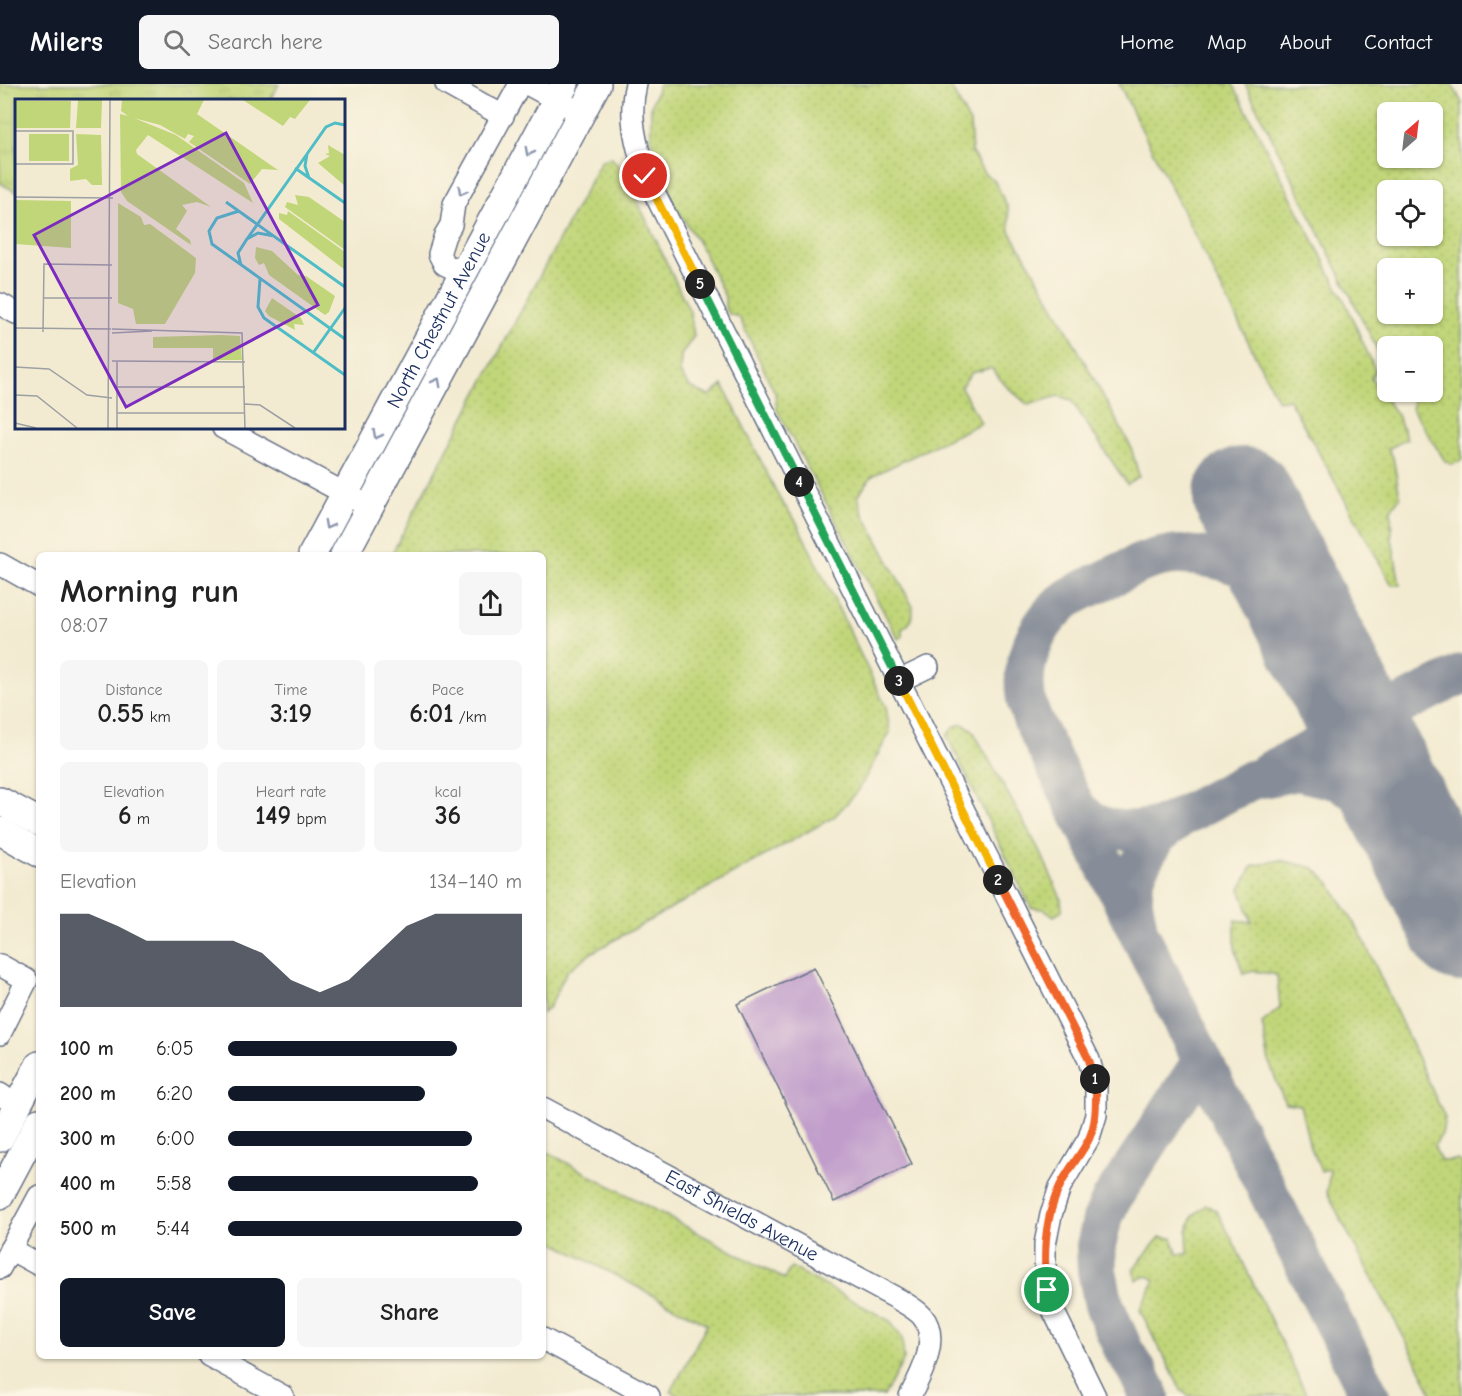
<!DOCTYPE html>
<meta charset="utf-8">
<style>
body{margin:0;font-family:"Comic Neue",sans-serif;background:#f6f6f6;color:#222;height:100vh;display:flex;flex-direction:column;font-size:22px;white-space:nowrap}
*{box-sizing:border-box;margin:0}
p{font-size:20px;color:#767676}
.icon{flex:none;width:33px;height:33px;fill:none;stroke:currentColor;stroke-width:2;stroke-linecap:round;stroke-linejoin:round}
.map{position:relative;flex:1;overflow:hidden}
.panel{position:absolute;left:36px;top:468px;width:510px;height:807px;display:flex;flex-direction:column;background:#fff;border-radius:9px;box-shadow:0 2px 4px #0004}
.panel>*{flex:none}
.needle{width:39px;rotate:28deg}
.buttons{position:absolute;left:1377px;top:18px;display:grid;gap:12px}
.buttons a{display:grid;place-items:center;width:66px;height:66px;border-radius:9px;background:#fff;box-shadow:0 2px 4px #0004;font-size:30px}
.pin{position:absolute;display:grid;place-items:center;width:51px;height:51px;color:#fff;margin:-26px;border:3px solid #fff;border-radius:50%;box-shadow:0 2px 6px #0007}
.km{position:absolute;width:30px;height:30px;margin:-15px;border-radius:50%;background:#222;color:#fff;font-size:16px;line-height:30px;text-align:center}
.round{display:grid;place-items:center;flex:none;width:63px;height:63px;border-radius:9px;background:#f6f6f6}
.summary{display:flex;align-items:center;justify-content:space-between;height:102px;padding:0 24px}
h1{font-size:33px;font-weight:800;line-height:45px}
.stats{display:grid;grid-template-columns:repeat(3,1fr);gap:9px;height:102px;padding:6px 24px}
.stats div{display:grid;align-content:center;border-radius:9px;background:#f6f6f6;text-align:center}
.stats b{font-size:26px;font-weight:800}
.stats small{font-size:16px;font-weight:400}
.stats p{font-size:16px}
.chart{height:168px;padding:12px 24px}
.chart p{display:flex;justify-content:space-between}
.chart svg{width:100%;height:108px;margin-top:6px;fill:#111827;opacity:.7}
.action{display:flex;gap:12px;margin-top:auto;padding:12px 24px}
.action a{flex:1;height:69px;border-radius:9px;background:#111827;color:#fff;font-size:24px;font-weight:800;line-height:69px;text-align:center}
.action a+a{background:#f6f6f6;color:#222}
ul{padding:0 24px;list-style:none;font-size:20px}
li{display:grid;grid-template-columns:96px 72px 1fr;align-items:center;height:45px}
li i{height:15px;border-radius:8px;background:#111827}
header{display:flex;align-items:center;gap:36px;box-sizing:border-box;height:84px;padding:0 30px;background:#111827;color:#fff}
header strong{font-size:28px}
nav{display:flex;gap:33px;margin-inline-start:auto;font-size:21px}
.search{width:420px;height:54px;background:#f6f6f6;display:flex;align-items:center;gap:15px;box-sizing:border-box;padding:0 21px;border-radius:9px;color:#767676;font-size:22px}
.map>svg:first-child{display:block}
</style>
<header>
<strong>Milers</strong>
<div class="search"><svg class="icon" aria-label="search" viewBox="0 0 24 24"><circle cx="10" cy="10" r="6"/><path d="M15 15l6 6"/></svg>Search here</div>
<nav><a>Home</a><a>Map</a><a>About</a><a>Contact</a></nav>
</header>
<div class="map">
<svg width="1462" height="1312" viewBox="0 0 1462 1312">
<defs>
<pattern id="grass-dots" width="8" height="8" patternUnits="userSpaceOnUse" patternTransform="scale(1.5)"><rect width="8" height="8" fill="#c1d679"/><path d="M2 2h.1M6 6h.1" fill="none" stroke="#a5b86b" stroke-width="1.8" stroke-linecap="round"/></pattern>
<pattern id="park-tufts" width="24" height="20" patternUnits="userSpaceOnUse" patternTransform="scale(1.5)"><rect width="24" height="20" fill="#c1d679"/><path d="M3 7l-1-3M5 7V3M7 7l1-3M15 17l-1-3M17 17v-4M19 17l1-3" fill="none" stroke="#a5b86b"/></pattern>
</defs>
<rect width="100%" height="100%" fill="#fcf5e5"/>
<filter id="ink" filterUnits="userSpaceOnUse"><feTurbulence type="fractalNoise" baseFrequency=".0167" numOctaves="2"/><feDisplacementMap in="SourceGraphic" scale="12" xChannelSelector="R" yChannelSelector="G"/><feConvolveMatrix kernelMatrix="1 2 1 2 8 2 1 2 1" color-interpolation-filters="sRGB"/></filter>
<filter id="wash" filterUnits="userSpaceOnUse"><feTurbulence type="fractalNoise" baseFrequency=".008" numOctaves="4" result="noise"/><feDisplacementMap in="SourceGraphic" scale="24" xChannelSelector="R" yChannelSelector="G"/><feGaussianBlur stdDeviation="1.35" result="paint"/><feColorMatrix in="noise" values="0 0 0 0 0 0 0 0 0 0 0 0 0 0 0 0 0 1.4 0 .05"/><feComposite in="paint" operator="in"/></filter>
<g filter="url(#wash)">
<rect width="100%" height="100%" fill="#f3ebd1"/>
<path fill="url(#grass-dots)" stroke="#6e826c" stroke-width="1.5" fill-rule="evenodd" d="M 659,0 L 949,0 L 970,39 L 972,69 L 984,89 L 994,96 L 1008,124 L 1010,147 L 1054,222 L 1131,363 L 1139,392 L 1127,400 L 1071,316 L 1058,312 L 1028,321 L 1005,301 L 991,284 L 971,289 L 961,303 L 981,339 L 872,392 L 858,412 L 862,427 L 913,523 C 913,535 912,539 902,545 L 902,553 L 898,555 L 777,326 L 775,309 L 739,233 L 729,230 L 725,225 L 725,213 L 699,159 L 674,121 L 658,89 L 651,54 L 651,22 Z
M 1119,0 L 1233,0 L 1347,222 L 1375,286 L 1371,294 L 1397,331 L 1407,355 L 1388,365 L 1393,373 L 1400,413 L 1391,426 L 1392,455 L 1400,501 L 1392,501 L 1289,315 L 1278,317 Z
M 1245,0 L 1452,0 L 1462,19 L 1462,376 L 1452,381 L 1445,377 L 1412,325 L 1414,308 L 1432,308 L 1432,262 L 1388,262 L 1387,278 L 1384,279 ZM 1388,28 L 1432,28 L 1432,74 L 1388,74 ZM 1388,106 L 1432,106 L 1432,152 L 1388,152 ZM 1388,184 L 1432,184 L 1432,230 L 1388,230 Z
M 611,73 L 623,87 L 690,228 L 694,252 L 681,271 L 680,289 L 690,303 L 709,312 L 723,301 L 781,417 L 796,437 L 886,623 L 890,648 L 858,707 L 834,733 L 593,868 L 567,887 L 550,922 L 543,929 L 543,471 L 391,471 L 601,77 Z
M 962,640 L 972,645 L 1042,771 L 1061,815 L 1062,826 L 1054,832 L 1044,825 L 1031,824 L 947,652 L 953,643 Z
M 1280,776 L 1314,784 L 1329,798 L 1361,850 L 1445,1034 L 1442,1050 L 1434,1062 L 1441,1077 L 1458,1076 L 1462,1079 L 1462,1312 L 1433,1312 L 1416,1276 L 1353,1159 L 1327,1108 L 1330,1085 L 1321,1087 L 1310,1063 L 1300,1021 L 1285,1019 L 1269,978 L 1262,939 L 1280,924 L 1277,891 L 1254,887 L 1243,890 L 1235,864 L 1235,836 L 1252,838 L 1240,805 L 1253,782 Z
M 543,1066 L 784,1195 L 791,1183 L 890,1237 L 902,1254 L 904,1275 L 884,1312 L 679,1312 L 671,1308 L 707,1240 L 543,1153 Z
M 1206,1121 L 1216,1126 L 1232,1155 L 1307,1312 L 1188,1312 L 1181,1306 L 1140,1226 L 1155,1196 L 1148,1192 L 1136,1196 L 1133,1185 L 1160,1153 L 1172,1154 L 1178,1170 L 1188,1170 L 1187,1147 L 1193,1132 Z"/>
<path fill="url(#park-tufts)" stroke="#6e826c" stroke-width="1.5" d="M 0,0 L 279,0 L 270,16 L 16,16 L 16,108 L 0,99 Z"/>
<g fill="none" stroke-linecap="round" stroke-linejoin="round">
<path stroke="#878d98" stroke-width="40" d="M 1291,507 C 1285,503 1278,498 1272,495 C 1265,491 1257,489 1250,486 C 1226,477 1205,471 1179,471 C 1153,471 1132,483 1109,494 C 1093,502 1075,508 1061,520 C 1034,544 1020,580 1026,615 C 1027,623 1031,630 1033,637 L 1370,1312
M 1267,688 L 1462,590
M 1076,724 C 1083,730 1091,737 1099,741 C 1125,751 1157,746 1181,733
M 1137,840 L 1133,819 L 1133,801 L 1139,782 L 1156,753 L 1181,733 L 1251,696 L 1298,687 L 1339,697 L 1382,722 L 1419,762
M 1150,1312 L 1136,1285 L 1124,1267 L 1104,1221 L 1097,1187 L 1096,1162 L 1102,1136 L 1111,1116 L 1202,977"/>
<path stroke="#878d98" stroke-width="100" d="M 1243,413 L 1462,848"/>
</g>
<g id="blocks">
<path fill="#c09dcb" d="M 814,883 L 912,1080 L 834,1118 L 737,920 Z"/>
</g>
</g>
<g filter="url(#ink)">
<use href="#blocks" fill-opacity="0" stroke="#677186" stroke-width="1.5"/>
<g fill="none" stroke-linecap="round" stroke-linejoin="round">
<g stroke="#677186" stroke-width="24">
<g id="minor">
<path d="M 446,0 L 503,32"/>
<path d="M 527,0 L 581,29"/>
<path d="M 636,0 C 628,32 636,61 646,92 L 1089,976 L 1096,1000 L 1096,1031 L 1089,1054 L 1060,1103 L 1051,1131 L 1045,1160 L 1045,1187 L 1051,1222 L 1095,1312"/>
<path d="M 464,190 L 444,180 L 439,170 L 445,151 L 451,141 L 454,120 L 520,0"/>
<path d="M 0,220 L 16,229"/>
<path d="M 223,344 L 370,423"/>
<path d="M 0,480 L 39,502"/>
<path d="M 899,597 L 928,583"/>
<path d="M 0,881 L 27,896 L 0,950"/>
<path d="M 0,1010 L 17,1022"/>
<path id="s1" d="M 543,1024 L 898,1215 C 906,1220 916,1225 922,1232 C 941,1254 921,1291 910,1312"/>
<path d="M 10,1165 L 39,1181"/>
<path d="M 0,1184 L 39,1112"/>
<path d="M 543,1255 L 649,1312"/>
<path d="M 209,1272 L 283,1312"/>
</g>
</g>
<g stroke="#677186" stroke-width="30">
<g id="major">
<path id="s2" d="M 312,471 L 565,0"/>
<path d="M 344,471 L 597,0"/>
<path d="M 0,717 L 39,738"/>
<path d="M 0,747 L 39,769"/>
<path d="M 0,1054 L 39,981"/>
<path d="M 0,1111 L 39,1038"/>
</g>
</g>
<use href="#minor" stroke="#fff" stroke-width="21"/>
<use href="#major" stroke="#fff" stroke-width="27"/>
</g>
<defs><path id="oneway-chevron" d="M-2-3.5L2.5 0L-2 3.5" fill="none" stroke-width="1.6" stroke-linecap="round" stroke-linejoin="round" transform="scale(1.5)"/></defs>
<g stroke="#8d97ae">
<use href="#oneway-chevron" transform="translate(529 68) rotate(118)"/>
<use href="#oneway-chevron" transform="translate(462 107) rotate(119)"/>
<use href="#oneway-chevron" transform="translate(437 298) rotate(-62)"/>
<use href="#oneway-chevron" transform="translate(377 351) rotate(118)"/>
<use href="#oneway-chevron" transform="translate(328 441) rotate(118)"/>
</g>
</g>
<g fill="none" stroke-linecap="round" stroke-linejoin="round" filter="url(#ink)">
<g stroke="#fff" stroke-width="12">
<path id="split-1" d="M 1047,1206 C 1043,1172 1045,1133 1060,1102 C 1068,1085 1081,1071 1089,1055 C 1097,1037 1096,1019 1096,1000 L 1095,995"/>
</g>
<g stroke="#fff" stroke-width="12">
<path id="split-2" d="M 998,796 L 1089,976 L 1095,995"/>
</g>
<g stroke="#fff" stroke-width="12">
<path id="split-3" d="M 899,597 L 998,796"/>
</g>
<g stroke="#fff" stroke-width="12">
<path id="split-4" d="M 799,398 L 899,597"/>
</g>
<g stroke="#fff" stroke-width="12">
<path id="split-5" d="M 700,200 L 799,398"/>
</g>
<g stroke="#fff" stroke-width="12">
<path id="split-6" d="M 645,92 L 700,200"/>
</g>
<use href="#split-1" stroke="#f0652b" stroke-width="8"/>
<use href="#split-2" stroke="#f0652b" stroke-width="8"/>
<use href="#split-3" stroke="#f5b400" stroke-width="8"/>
<use href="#split-4" stroke="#22a559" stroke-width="8"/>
<use href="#split-5" stroke="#22a559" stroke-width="8"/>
<use href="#split-6" stroke="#f5b400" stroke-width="8"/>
</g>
<g text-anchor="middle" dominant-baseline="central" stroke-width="4.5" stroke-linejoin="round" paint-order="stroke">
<g font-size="20" fill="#1b2f5e" stroke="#fcf5e5">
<text stroke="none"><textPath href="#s2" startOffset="267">North Chestnut Avenue</textPath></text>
<text stroke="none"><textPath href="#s1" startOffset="226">East Shields Avenue</textPath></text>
</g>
</g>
<g transform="translate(15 15)">
<rect width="330" height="330" fill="#f3ebd1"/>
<path d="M 63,1 L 87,1 L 86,29 L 61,29 ZM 107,1 L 189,1 L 182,15 L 263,71 L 247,70 L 235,85 L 174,43 L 179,37 L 173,35 L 170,40 L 145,26 L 119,19 L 161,36 L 211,71 L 229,84 L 238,104 L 133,36 L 121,51 L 122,55 L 196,108 L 182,103 L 167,106 L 172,112 L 161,130 L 175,141 L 176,146 L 112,102 L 106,93 L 105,15 L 113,17 L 106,12 ZM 228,1 L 295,1 L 280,20 L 275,18 L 268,27 ZM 0,2 L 56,2 L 55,29 L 0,29 ZM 14,35 L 54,35 L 54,62 L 14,62 ZM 61,35 L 86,36 L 87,86 L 77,86 L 71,80 L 55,82 L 55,70 L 63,66 ZM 313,46 L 330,56 L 330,87 L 303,64 L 315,57 L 310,55 L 314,54 ZM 280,96 L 294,98 L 330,123 L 330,151 L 270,108 L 272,103 L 283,106 ZM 103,104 L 126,118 L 129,126 L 135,125 L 181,159 L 180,174 L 150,225 L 121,225 L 118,210 L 103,204 ZM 273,112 L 330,153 L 330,171 L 264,120 L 264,114 L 272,116 ZM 241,148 L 257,152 L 283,176 L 291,177 L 320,197 L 314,213 L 310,216 L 254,176 L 249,164 L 244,166 L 240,159 ZM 257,199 L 286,219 L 289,226 L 279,225 L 280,231 L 254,217 L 250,212 ZM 206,236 L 225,237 L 227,261 L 198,261 L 198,249 L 138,249 L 138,238 Z" fill="#c1d679"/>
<path d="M 0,101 L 56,102 L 56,149 L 0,145 Z" fill="#c1d679"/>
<path fill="none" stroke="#4fbdc6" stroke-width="3" d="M 280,69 L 330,104M 294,79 L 290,67 L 292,55 L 311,28 L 320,24 L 330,26M 211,103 L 330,188M 224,112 L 202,119 L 194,132 L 197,145 L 330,240M 232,140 L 292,55M 226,166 L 223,154 L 232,140 L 243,134 L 259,137M 245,180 L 243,208 L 249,219 L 330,276M 298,254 L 330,209"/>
<path fill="none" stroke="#9da0a3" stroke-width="1.5" d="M 0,32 L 58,32 L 58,65 L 0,65M 0,98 L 98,99M 29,199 L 97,199M 0,229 L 96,230M 97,230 L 227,234 L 230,329M 28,233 L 29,165 L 97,166M 97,234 L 137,232M 97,262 L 230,263M 0,268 L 34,270 L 72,296 L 97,299M 102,288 L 230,288M 0,296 L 22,297 L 62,329M 230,305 L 245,306 L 280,329M 102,314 L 230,314M 0,324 L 21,329M 93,329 L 95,1M 102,329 L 102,262"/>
<path fill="#7b2cbf" fill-opacity="0.15" stroke="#7b2cbf" stroke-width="3" d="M 211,34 L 303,206 L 111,308 L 19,136 Z"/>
<rect width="330" height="330" fill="none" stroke="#1b2f5e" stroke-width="3"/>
</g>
</svg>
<div class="buttons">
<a><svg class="needle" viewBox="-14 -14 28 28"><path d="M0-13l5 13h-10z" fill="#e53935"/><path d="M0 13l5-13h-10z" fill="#767676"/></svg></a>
<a><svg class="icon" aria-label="locate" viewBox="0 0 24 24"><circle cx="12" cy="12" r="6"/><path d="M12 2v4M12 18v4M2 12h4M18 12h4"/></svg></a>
<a>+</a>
<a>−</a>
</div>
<div class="pin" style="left:1047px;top:1206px;background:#1e9e55"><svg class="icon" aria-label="arrive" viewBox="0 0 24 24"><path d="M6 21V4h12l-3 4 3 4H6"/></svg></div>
<div class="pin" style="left:645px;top:92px;background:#d93025"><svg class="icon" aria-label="check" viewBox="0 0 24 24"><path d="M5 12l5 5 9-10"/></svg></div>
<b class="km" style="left:1095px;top:995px">1</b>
<b class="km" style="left:998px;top:796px">2</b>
<b class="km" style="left:899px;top:597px">3</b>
<b class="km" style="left:799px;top:398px">4</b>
<b class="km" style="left:700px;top:200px">5</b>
<section class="panel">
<div class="summary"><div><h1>Morning run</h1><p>08:07</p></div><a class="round"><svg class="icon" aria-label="share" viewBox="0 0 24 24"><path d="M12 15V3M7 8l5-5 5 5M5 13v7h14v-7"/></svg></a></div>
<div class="stats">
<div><p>Distance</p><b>0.55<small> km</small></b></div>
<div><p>Time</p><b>3:19</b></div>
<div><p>Pace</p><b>6:01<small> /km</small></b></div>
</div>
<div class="stats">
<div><p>Elevation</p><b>6<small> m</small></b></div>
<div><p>Heart rate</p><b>149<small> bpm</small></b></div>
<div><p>kcal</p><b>36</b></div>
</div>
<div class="chart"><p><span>Elevation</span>134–140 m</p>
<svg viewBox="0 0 160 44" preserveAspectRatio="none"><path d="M0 44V6L10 6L20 11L30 17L40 17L50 17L60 17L70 22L80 33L90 38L100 33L110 22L120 11L130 6L140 6L150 6L160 6V44z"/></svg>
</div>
<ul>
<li><b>100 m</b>6:05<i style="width:78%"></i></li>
<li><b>200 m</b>6:20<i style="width:67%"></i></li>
<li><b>300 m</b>6:00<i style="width:83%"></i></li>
<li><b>400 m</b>5:58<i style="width:85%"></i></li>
<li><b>500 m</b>5:44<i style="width:100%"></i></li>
</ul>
<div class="action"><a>Save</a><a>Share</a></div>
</section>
</div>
